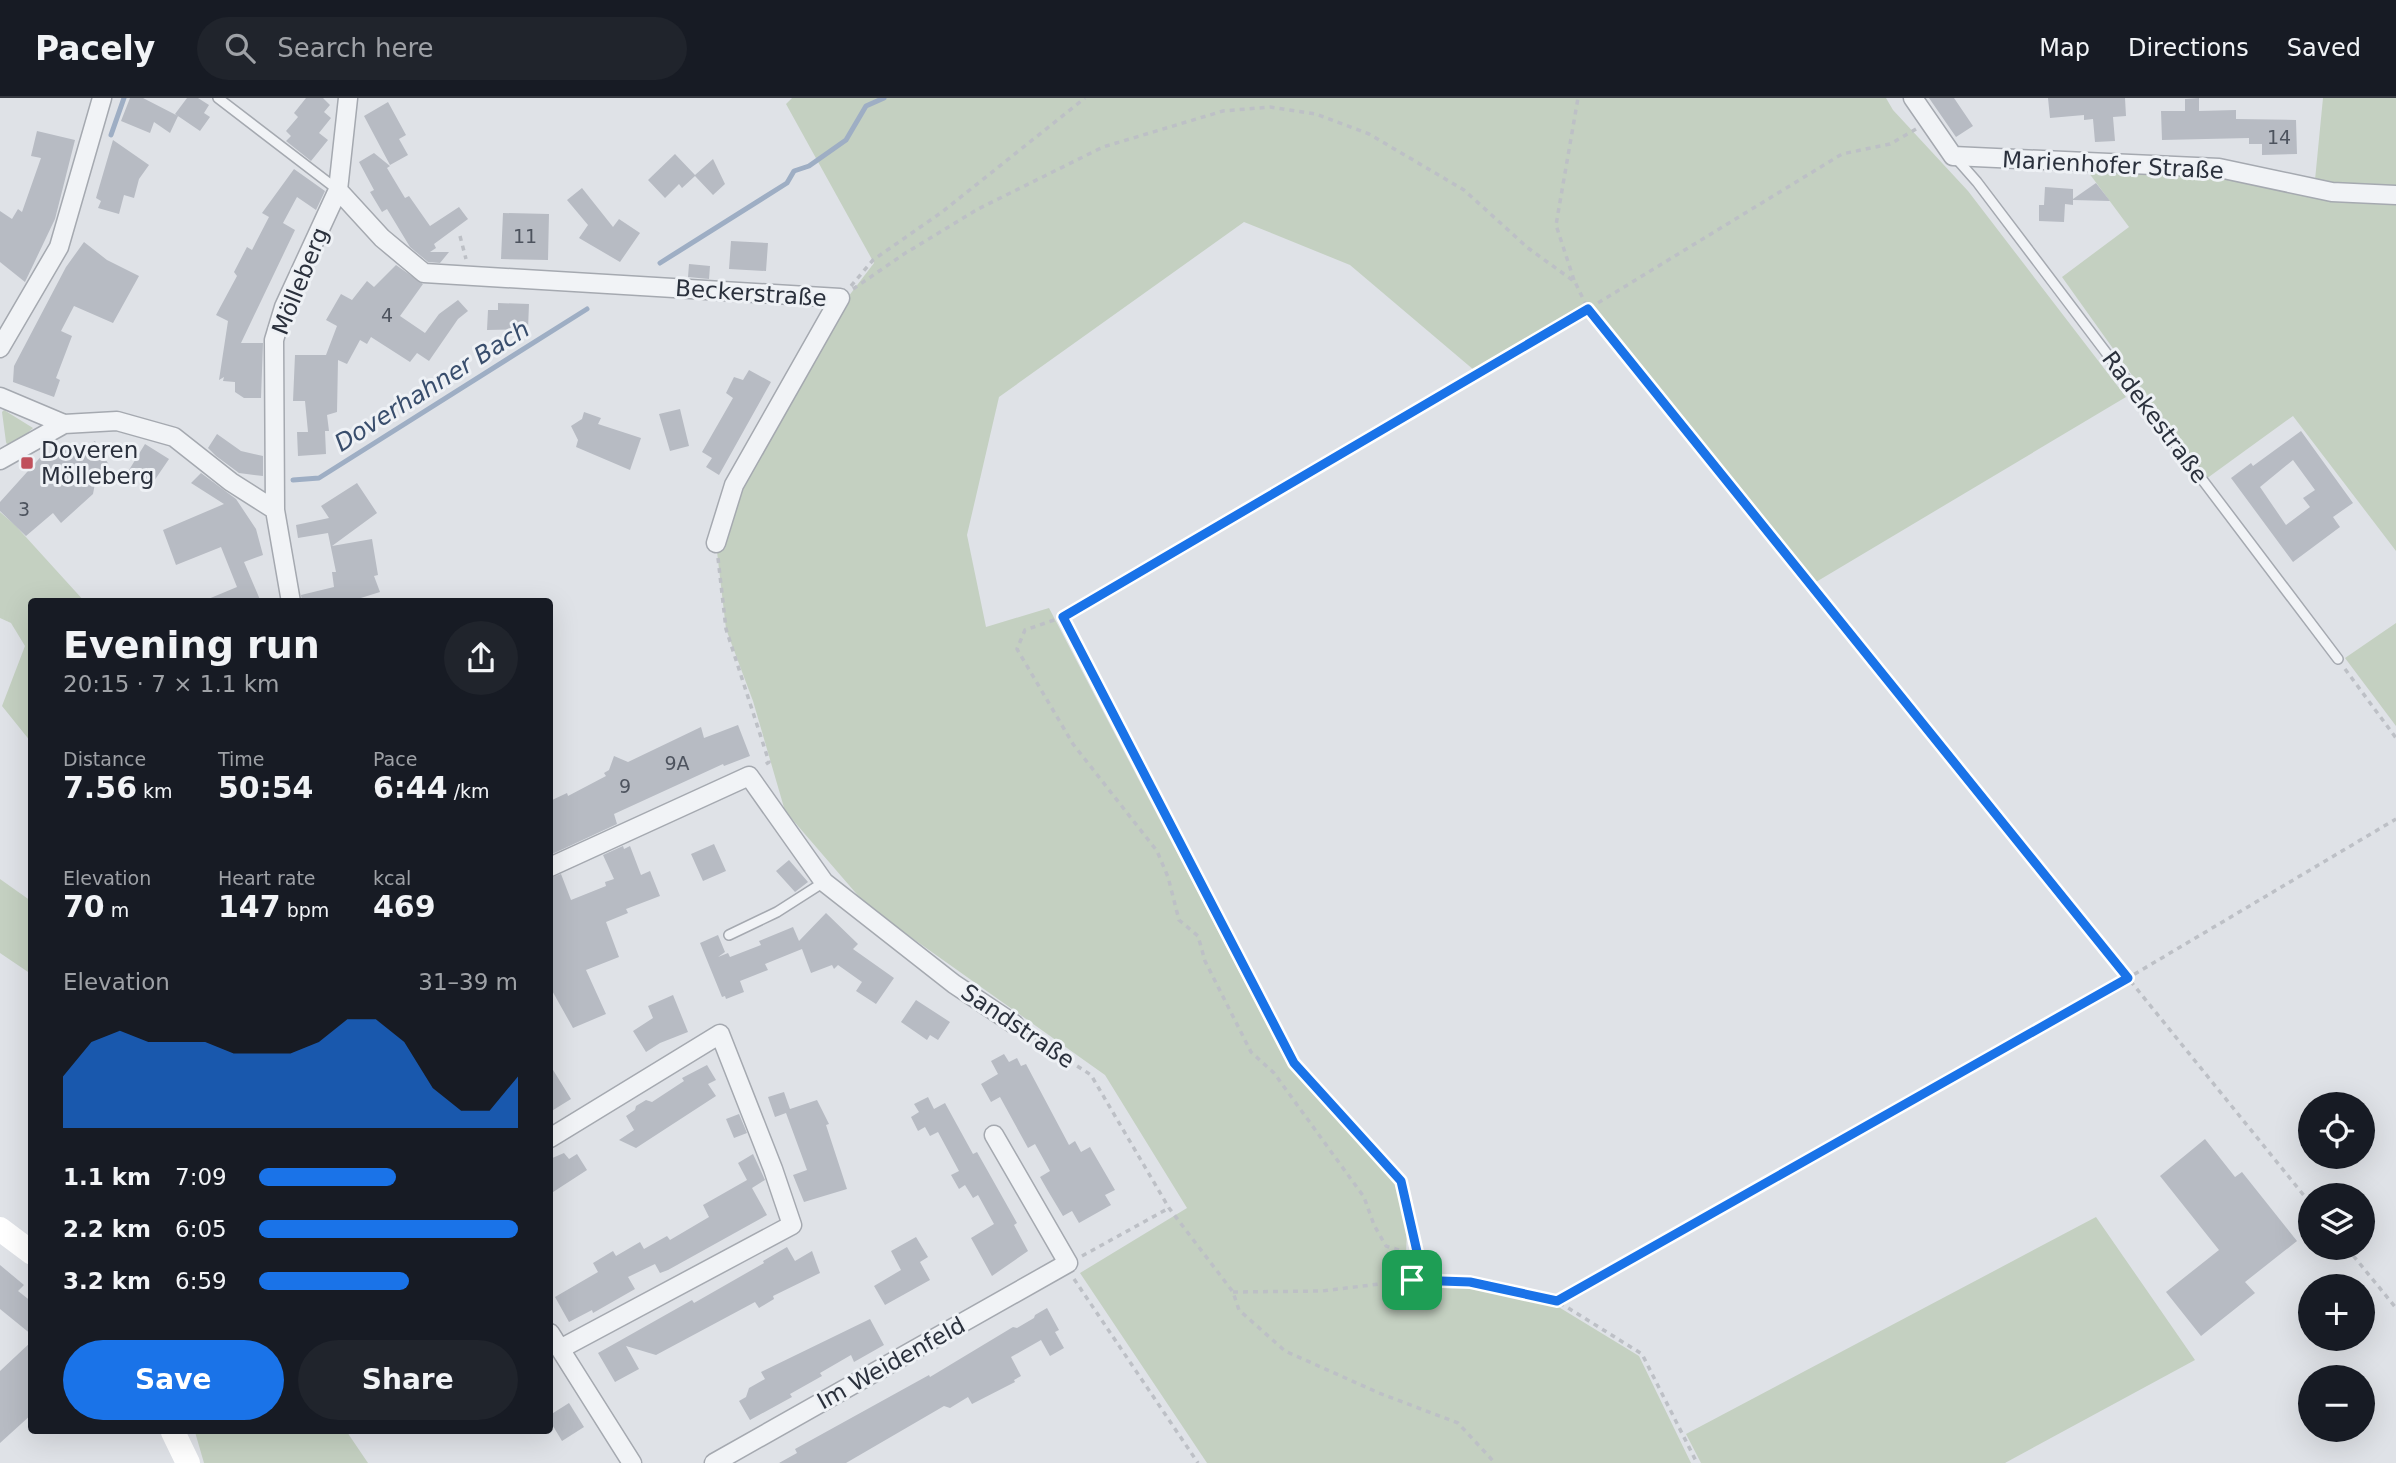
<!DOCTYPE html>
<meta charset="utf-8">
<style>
body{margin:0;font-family:"DejaVu Sans",sans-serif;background:#20242c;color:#f1f3f6;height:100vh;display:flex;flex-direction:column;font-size:26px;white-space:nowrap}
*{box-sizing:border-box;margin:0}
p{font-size:23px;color:#9ea1a6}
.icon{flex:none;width:38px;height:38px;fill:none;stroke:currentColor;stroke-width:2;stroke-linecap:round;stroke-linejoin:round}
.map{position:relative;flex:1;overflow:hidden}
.details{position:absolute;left:28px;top:500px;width:525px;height:836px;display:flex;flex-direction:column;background:#171b24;border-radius:7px;box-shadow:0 7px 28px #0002}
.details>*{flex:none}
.buttons{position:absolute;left:2298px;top:994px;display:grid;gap:14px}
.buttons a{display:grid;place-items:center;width:77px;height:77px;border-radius:50%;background:#171b24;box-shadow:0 7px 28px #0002;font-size:35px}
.pin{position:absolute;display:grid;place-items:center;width:60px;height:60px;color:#fff;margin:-30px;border-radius:14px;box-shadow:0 4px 10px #0006}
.round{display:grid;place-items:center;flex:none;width:74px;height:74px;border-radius:37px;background:#20242c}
.headline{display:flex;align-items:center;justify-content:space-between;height:119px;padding:0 35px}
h1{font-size:38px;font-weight:700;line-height:52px}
.stats{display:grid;grid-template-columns:repeat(3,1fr);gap:10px;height:119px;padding:7px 35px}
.stats div{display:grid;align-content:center}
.stats b{font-size:30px;font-weight:700}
.stats small{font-size:19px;font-weight:400}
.stats p{font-size:19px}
.chart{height:196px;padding:14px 35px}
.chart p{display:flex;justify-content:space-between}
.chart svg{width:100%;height:126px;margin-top:7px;fill:#1a73e8;opacity:.7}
.action{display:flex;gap:14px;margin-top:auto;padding:14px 35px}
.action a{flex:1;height:80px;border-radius:42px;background:#1a73e8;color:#fff;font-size:28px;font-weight:700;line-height:80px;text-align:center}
.action a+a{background:#20242c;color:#f1f3f6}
ul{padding:0 35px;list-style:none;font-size:23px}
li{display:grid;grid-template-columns:112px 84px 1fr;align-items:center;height:52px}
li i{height:18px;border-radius:9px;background:#1a73e8}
header{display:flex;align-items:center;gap:42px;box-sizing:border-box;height:98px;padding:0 35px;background:#171b24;border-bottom:2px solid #363941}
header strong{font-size:33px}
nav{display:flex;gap:38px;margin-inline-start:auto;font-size:24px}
.search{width:490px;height:63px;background:#20242c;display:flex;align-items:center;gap:18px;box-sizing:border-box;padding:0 24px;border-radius:38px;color:#9ea1a6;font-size:26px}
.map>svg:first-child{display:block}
</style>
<header>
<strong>Pacely</strong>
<div class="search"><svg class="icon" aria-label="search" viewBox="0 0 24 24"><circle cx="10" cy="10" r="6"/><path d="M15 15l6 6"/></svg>Search here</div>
<nav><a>Map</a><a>Directions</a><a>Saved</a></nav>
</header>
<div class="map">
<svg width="2396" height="1365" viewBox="0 0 2396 1365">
<rect width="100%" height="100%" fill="#dfe2e7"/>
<path fill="#c4d0c1" d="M 792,0 L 1886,0 L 1893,12 L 1968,93 L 2126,299 L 1816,484 L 1594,209 L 1481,278 L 1350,167 L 1244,124 L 999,299 L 967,437 L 986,529 L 1049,510 L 1288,967 L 1396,1086 L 1407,1127 L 1405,1189 L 1468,1189 L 1557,1208 L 1639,1258 L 1691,1365 L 1207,1365 L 1080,1175 L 1187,1110 L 1105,977 L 867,808 L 785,713 L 753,603 L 726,531 L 716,445 L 734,387 L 819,237 L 874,165 L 786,6 Z
M 2323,0 L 2396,0 L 2396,90 L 2328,87 L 2315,82 Z
M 2086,71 L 2220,77 L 2396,103 L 2396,453 L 2293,318 L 2206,381 L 2062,179 L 2129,129 Z
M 4,312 L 33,330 L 13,348 L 8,349 L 6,344 L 2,314 Z
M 0,414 L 15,427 L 85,504 L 32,504 L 31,644 L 2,608 L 25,548 L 11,525 L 0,520 Z
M 2396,525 L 2396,628 L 2345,560 Z
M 0,781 L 31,803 L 31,876 L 0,855 Z
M 2096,1119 L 2195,1262 L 2005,1365 L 1701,1365 L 1686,1336 Z
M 195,1334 L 347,1334 L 368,1365 L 204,1365 Z"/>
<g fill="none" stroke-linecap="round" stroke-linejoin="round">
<path stroke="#9eaec4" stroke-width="5" d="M 111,37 L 124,0
M 660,165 L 787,85 L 794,73 L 809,68 L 846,42 L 866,8 L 884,0
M 293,382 L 319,380 L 587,211"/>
</g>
<path fill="#b7bbc3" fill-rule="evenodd" d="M 130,0 L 143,0 L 178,18 L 170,35 L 154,24 L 150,35 L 121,23 Z
M 187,0 L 198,0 L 209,7 L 204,15 L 210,19 L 200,33 L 175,16 Z
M 306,0 L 323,0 L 330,7 L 324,14 L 331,20 L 319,35 L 328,42 L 311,63 L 286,43 L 291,38 L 286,33 L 298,19 L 294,15 Z
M 1929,0 L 1954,0 L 1973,28 L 1956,39 Z
M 2048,0 L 2125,0 L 2126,18 L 2113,19 L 2115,43 L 2095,44 L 2093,21 L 2084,22 L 2084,17 L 2050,20 Z
M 2199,0 L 2199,13 L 2236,12 L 2236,21 L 2296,22 L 2297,56 L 2262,57 L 2262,46 L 2249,46 L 2249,40 L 2162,42 L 2161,13 L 2185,13 L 2185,1 Z
M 388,4 L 406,37 L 399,41 L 408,57 L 390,67 L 364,18 Z
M 37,33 L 75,42 L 55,121 L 25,184 L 0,164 L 0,113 L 12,121 L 18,111 L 22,114 L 41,60 L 31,58 Z
M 113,42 L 149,67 L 139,81 L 134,100 L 124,97 L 119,116 L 98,110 L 101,103 L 96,100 Z
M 374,55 L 390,68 L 387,70 L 405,100 L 409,98 L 430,128 L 459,109 L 468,121 L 434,146 L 436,150 L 430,154 L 449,154 L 440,165 L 428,164 L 410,149 L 387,111 L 382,114 L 370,94 L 374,92 L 359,64 Z
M 675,56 L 695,77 L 713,61 L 725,86 L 713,97 L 695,78 L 682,90 L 679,86 L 665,100 L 648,82 Z
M 294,71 L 325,93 L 316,112 L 297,99 L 283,125 L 295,132 L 241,245 L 263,245 L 261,300 L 244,300 L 235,294 L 235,284 L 223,283 L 224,279 L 219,282 L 228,223 L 216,217 L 237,178 L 234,174 L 247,149 L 252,152 L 269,119 L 262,115 Z
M 2096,85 L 2110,103 L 2073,102 L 2073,107 L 2065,106 L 2064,124 L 2039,123 L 2039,107 L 2044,107 L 2045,89 L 2073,91 L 2073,101 Z
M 582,90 L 613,129 L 619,121 L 640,135 L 620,164 L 579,140 L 588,127 L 567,102 Z
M 503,115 L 549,116 L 548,162 L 501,161 Z
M 731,143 L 768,145 L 766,173 L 729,171 Z
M 84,144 L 107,162 L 139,178 L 113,225 L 74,208 L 61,233 L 72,238 L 56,280 L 60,282 L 54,299 L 13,284 L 14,268 L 66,169 Z
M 689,166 L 710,168 L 709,181 L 688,179 Z
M 396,167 L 423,186 L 400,218 L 425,235 L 439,216 L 458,202 L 468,213 L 458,221 L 429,263 L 417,255 L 410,264 L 371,239 L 367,246 L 360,242 L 347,266 L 338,262 L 337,314 L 327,317 L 329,333 L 325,333 L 326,356 L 298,358 L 297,334 L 308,334 L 305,303 L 293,303 L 295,257 L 326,257 L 337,228 L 326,222 L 341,196 L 352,202 L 367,183 L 374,189 Z
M 498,205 L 529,206 L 528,231 L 487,232 L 488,212 L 498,212 Z
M 749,272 L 771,284 L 719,377 L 706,369 L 712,360 L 702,354 L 733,300 L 726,295 L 734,279 L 743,282 Z
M 680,311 L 689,348 L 670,353 L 659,316 Z
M 584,314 L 601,320 L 598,326 L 641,340 L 630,372 L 576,349 L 578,342 L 571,328 L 582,321 Z
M 2301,333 L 2353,405 L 2333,419 L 2340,429 L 2293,464 L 2231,380 L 2251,365 L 2253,368 ZM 2293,362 L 2315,392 L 2303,400 L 2310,409 L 2286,427 L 2260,389 Z
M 217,336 L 241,353 L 263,358 L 263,378 L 239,375 L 216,358 L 208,350 Z
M 95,343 L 109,367 L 107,374 L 96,380 L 93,396 L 61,425 L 53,415 L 26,438 L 0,413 L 0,404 L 46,353 L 50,360 L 75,346 L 78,352 Z
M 145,346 L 169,361 L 152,386 L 129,372 Z
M 201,375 L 236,401 L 256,431 L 263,457 L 244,464 L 261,504 L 201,504 L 237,489 L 221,449 L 176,467 L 163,432 L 224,406 L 191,385 Z
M 357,385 L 377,415 L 332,448 L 372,441 L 378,477 L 374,478 L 380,494 L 348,504 L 302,504 L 301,497 L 334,489 L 332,474 L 336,474 L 328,435 L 298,440 L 296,427 L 329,420 L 321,408 Z
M 738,627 L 750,658 L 724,668 L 723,666 L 614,716 L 617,726 L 550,757 L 550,703 L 567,695 L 568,698 L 606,678 L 604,675 L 609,672 L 614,658 L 628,664 L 701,629 L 704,640 Z
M 714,746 L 726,773 L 703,783 L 691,756 Z
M 623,748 L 624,751 L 630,748 L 641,777 L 650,773 L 660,798 L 626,811 L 628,815 L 606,824 L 619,859 L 586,872 L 606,916 L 573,930 L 550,889 L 550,780 L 561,776 L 571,802 L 606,788 L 605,784 L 614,781 L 603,757 Z
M 789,762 L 808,784 L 795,794 L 776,773 Z
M 826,815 L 858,846 L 853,851 L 894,880 L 876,906 L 856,893 L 862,884 L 838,867 L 834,871 L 832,867 L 811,875 L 802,851 L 765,866 L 768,872 L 740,883 L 744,894 L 726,901 L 725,898 L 722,899 L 700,845 L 718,837 L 725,854 L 718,859 L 728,855 L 730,859 L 761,847 L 759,843 L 793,829 L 799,843 Z
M 673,897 L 688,934 L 660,945 L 646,954 L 633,933 L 653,920 L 648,908 Z
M 916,902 L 950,924 L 938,942 L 930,937 L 927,942 L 901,924 Z
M 1004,956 L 1009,964 L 1017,960 L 1021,968 L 1026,966 L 1069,1047 L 1075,1043 L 1081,1054 L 1090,1049 L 1115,1092 L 1105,1097 L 1111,1107 L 1079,1125 L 1072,1113 L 1063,1118 L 1048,1093 L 1040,1079 L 1050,1073 L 1035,1046 L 1028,1050 L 1000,999 L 991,1004 L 981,986 L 998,976 L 991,963 Z
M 550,967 L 571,1001 L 550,1014 Z
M 707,967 L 716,982 L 708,986 L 716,998 L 636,1050 L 619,1042 L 634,1032 L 626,1018 L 635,1012 L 636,1008 L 646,1002 L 652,1004 L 684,983 L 682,980 Z
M 784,994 L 790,1011 L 817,1002 L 829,1026 L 826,1027 L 847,1091 L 804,1104 L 793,1077 L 807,1072 L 786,1015 L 775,1019 L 768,999 Z
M 928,999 L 934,1011 L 945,1005 L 973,1056 L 977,1054 L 1017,1125 L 1014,1127 L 1028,1153 L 992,1178 L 971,1140 L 994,1126 L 978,1097 L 973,1100 L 965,1087 L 959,1091 L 951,1077 L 959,1073 L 938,1034 L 930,1038 L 925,1029 L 918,1033 L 911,1019 L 919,1014 L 914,1006 Z
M 739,1016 L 747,1035 L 734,1040 L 726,1021 Z
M 2205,1041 L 2235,1079 L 2242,1074 L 2297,1143 L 2245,1184 L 2255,1195 L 2201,1238 L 2166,1194 L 2219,1152 L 2160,1078 Z
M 564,1055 L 569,1061 L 577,1056 L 587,1072 L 550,1096 L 550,1061 Z
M 753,1056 L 765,1082 L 752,1090 L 767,1117 L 668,1172 L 660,1175 L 655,1166 L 628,1179 L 635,1191 L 593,1215 L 592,1212 L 569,1224 L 555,1199 L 598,1174 L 593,1165 L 613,1153 L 616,1158 L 640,1144 L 644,1151 L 667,1138 L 670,1142 L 709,1119 L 703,1107 L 747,1082 L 738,1065 Z
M 916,1139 L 928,1159 L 920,1164 L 930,1182 L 885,1207 L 874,1188 L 901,1172 L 891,1153 Z
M 787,1149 L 795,1163 L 812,1153 L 820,1175 L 773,1198 L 774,1201 L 759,1210 L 755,1204 L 656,1257 L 626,1248 L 639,1271 L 615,1284 L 598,1255 L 692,1202 L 694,1205 L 764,1165 L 763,1163 Z
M 0,1167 L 24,1187 L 18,1193 L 32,1204 L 32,1237 L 0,1211 Z
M 1047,1210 L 1059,1232 L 1055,1234 L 1064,1250 L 1050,1258 L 1041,1242 L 1011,1259 L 1021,1278 L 1014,1282 L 1015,1284 L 972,1306 L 968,1299 L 950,1310 L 944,1308 L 846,1365 L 779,1365 L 797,1355 L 795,1351 L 929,1277 L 930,1279 L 1013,1229 L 1017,1230 L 1034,1220 L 1035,1217 Z
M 870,1221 L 884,1247 L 854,1264 L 851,1257 L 820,1275 L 822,1278 L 790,1296 L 792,1299 L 750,1322 L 739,1303 L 746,1299 L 749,1290 L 765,1281 L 761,1274 Z
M 32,1243 L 32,1316 L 0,1345 L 0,1273 Z
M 569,1305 L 584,1329 L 562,1343 L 550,1323 L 550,1317 Z"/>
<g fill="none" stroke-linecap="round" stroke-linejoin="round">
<g stroke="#a5a9b0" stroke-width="12">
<path id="lane" d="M 218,0 L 338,92
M 1955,59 L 1977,84 L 2338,561
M 729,837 L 777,814 L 824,784"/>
</g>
<g stroke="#a5a9b0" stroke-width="21">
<path id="street" d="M 1913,0 L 1953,58 L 2219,70 L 2332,94 L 2396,97
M 338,92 L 382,140 L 424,175 L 840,200 L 734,387 L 716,445
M 0,250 L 59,149 L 102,0
M 0,299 L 64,326
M 0,362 L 64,326 L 117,323 L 174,339 L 231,384 L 275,412
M 291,504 L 275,412 L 274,242 L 284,209 L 338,92 L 348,0
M 550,769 L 749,678 L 824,784 L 954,886 L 1014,926
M 550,1040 L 720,936 L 773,1071 L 792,1127 L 560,1251
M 550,1235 L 632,1365
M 714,1365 L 1068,1165 L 994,1037"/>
</g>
<path stroke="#bdc0c6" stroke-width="3.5" stroke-dasharray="5 5" stroke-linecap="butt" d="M 460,138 L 466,161
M 1574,182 L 1556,127 L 1578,0
M 851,188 L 873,162 L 942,114 L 1085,0
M 853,191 L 904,156 L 978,111 L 1103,49 L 1223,13 L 1270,9 L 1316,16 L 1369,36 L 1464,92 L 1528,150 L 1575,184 L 1588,211 L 1842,56 L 1890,46 L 1916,31
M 718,460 L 726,531 L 769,664 L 762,669
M 1063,519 L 1294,965 L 1401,1083 L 1418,1158 L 1412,1182
M 2345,571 L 2396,640
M 1027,935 L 1091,977 L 1169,1110 L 1233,1194 L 1239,1212 L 1285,1253 L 1379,1295 L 1458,1325 L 1495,1365
M 2347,1150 L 2396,1210
M 1082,1158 L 1169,1110
M 1418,1158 L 1386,1148 L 1374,1127 L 1364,1099 L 1274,975 L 1251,954 L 1205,863 L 1198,838 L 1179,822 L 1168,779 L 1157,753 L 1073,646 L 1017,551 L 1025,532 L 1063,519 L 1588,211 L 2128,880 L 2396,721
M 1074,1181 L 1198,1365
M 1233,1194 L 1322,1193 L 1412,1182 L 1470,1184 L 1557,1203 L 1642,1256 L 1697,1365
M 1557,1203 L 2128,880 L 2310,1105"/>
<use href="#lane" stroke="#f1f3f6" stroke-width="9"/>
<use href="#street" stroke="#f1f3f6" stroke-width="18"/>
<path stroke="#fff" stroke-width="24" d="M 0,1131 L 32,1155
M 173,1334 L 188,1365"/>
</g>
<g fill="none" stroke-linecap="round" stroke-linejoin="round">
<g stroke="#fff" stroke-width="14">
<path id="route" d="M 1588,211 L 2128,880 L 1557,1203 L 1470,1184 L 1412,1182 L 1418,1158 L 1401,1083 L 1294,965 L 1063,519 Z"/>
</g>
<use href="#route" stroke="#1a73e8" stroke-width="9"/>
</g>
<rect fill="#c0505c" stroke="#eef1f5" stroke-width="2.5" x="20" y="358" width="14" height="14" rx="3.5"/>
<g text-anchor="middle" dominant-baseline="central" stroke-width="6" stroke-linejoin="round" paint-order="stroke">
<g font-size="19" fill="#4d535e">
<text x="2279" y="39">14</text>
<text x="525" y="138">11</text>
<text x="387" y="217">4</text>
<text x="24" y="411">3</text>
<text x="677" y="665">9A</text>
<text x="625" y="688">9</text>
</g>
<g font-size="23" fill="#2a303c" stroke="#eef1f5">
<text transform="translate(2113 67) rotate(3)">Marienhofer Straße</text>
<text transform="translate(300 183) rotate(-68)">Mölleberg</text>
<text transform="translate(751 195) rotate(4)">Beckerstraße</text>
<text transform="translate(2155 319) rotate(53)">Radekestraße</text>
<text transform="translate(1018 928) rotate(34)">Sandstraße</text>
<text transform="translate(891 1265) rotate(-29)">Im Weidenfeld</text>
</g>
<g font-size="23" fill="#2a303c" stroke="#eef1f5" text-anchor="start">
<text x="41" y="352">Doveren<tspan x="41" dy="26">Mölleberg</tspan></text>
</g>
<g font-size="24" font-style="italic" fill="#384d6c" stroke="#eef1f5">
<text transform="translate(432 288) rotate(-32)">Doverhahner Bach</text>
</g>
</g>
</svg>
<div class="buttons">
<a><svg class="icon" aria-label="locate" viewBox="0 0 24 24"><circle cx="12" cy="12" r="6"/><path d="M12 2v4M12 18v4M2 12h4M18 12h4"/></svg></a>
<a><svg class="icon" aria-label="layers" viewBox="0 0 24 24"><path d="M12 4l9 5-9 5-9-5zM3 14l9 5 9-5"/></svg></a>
<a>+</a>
<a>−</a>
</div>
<div class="pin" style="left:1412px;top:1182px;background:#1e9e55"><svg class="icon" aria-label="arrive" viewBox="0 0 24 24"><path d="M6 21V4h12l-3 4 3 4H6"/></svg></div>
<section class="details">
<div class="headline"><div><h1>Evening run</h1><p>20:15 · 7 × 1.1 km</p></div><a class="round"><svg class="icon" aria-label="share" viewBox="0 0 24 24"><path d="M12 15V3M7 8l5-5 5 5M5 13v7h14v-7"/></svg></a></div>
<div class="stats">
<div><p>Distance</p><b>7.56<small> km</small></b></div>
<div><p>Time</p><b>50:54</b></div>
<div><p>Pace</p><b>6:44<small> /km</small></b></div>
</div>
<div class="stats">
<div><p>Elevation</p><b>70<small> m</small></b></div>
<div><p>Heart rate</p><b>147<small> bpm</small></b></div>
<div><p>kcal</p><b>469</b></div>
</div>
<div class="chart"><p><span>Elevation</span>31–39 m</p>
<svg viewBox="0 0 160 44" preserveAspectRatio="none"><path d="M0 44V26L10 14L20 10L30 14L40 14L50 14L60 18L70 18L80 18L90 14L100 6L110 6L120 14L130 30L140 38L150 38L160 26V44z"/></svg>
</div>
<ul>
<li><b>1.1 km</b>7:09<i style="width:53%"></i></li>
<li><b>2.2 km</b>6:05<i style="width:100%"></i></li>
<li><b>3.2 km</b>6:59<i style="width:58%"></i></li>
</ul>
<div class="action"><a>Save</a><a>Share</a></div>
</section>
</div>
